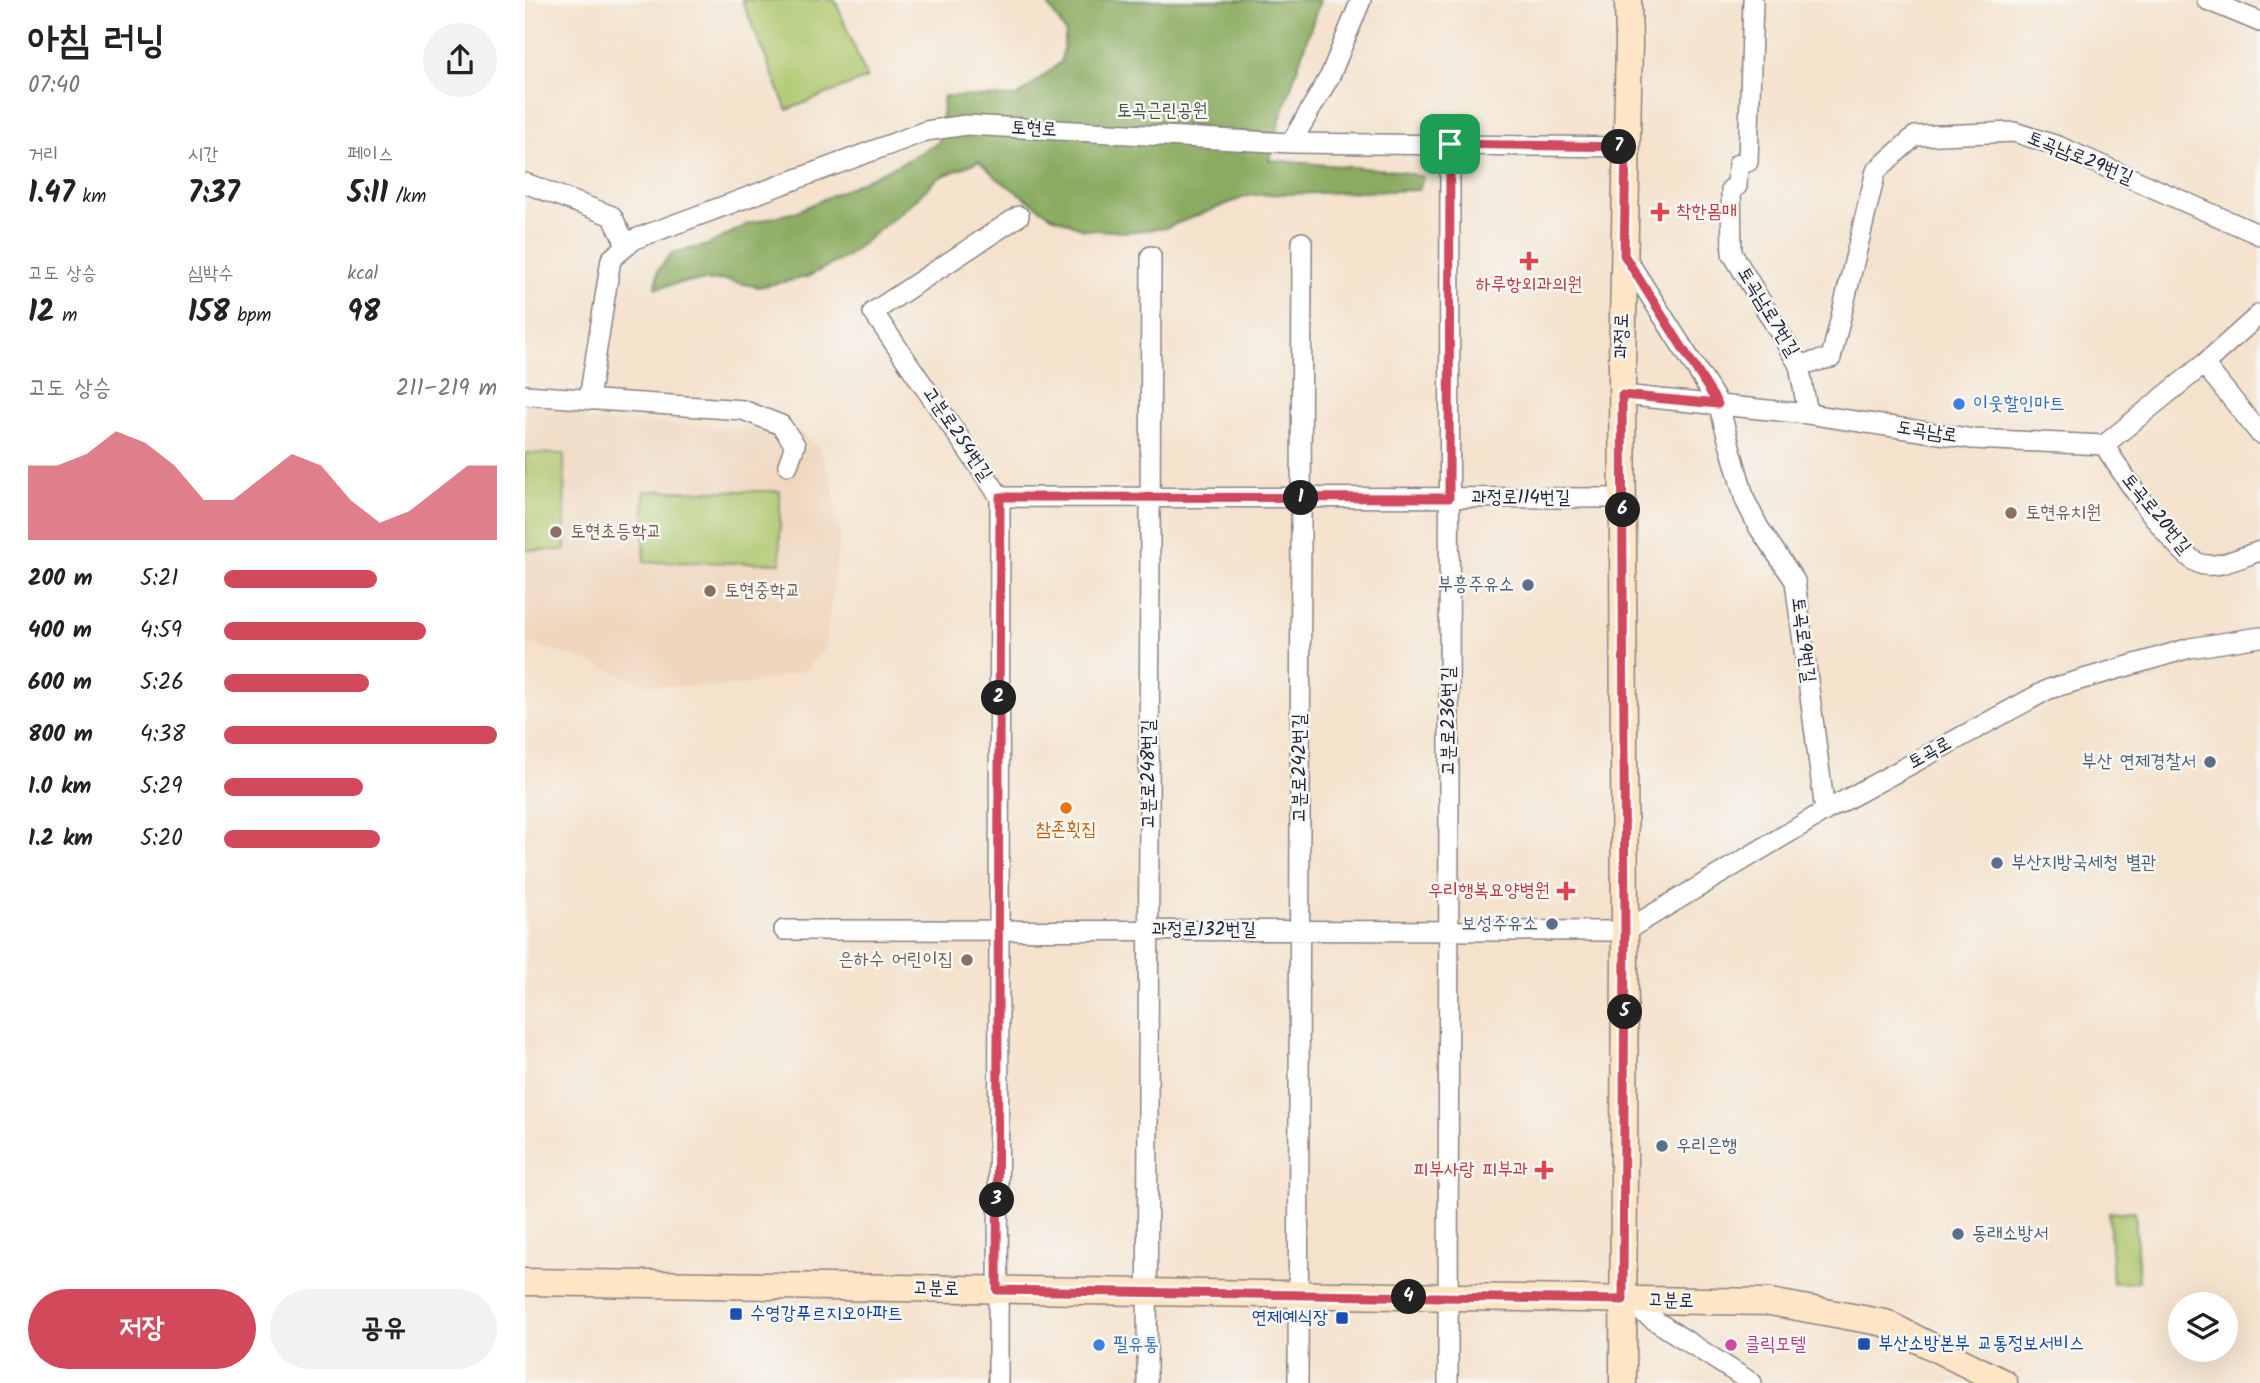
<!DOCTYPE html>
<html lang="ko">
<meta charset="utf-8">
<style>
body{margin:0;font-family:Kalam,"Poor Story",sans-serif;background:#f2f2f2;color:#222;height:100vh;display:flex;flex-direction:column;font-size:26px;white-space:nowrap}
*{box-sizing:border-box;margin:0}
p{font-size:23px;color:#767676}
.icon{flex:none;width:38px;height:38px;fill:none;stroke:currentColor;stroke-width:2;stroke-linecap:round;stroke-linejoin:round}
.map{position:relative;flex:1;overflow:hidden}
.panel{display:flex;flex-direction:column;background:#fff;width:525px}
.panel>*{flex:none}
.controls{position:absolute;left:1643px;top:1292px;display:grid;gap:14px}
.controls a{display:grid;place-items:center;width:70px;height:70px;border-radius:50%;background:#fff;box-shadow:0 7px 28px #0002;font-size:35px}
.pin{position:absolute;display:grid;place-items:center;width:60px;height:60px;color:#fff;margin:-30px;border-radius:14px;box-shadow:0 4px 10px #0006}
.km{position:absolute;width:35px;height:35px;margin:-18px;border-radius:50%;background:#222;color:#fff;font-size:19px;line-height:35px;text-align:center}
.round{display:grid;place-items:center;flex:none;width:74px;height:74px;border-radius:37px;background:#f2f2f2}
.summary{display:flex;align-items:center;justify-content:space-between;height:119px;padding:0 28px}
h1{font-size:38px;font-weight:700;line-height:52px}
.metrics{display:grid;grid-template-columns:repeat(3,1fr);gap:10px;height:119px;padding:7px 28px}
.metrics div{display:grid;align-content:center}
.metrics b{font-size:30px;font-weight:700}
.metrics small{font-size:19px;font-weight:400}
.metrics p{font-size:19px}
.chart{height:196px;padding:14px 28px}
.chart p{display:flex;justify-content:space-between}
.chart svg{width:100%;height:126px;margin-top:7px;fill:#d1495b;opacity:.7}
.button{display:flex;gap:14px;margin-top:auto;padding:14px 28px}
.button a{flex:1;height:80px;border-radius:42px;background:#d1495b;color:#fff;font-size:28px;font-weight:700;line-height:80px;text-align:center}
.button a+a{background:#f2f2f2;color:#222}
ul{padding:0 28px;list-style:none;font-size:23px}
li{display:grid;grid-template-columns:112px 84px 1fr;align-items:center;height:52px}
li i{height:18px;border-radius:9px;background:#d1495b}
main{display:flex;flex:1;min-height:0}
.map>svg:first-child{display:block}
</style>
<main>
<section class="panel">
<div class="summary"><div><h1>아침 러닝</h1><p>07:40</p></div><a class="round"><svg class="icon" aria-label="share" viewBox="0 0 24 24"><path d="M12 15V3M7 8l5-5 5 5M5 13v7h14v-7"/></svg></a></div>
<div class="metrics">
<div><p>거리</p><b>1.47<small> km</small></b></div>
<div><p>시간</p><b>7:37</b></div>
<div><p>페이스</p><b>5:11<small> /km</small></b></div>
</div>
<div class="metrics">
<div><p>고도 상승</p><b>12<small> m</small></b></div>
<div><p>심박수</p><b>158<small> bpm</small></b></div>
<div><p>kcal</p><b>98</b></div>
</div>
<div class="chart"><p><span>고도 상승</span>211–219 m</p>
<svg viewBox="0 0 160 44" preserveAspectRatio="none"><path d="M0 44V18L10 18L20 14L30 6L40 10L50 18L60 30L70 30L80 22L90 14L100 18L110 30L120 38L130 34L140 26L150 18L160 18V44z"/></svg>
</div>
<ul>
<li><b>200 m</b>5:21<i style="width:56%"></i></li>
<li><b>400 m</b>4:59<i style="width:74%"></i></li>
<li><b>600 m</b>5:26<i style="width:53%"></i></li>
<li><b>800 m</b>4:38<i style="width:100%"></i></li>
<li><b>1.0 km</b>5:29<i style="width:51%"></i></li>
<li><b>1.2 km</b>5:20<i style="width:57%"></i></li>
</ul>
<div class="button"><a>저장</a><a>공유</a></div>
</section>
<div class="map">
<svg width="1735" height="1383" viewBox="0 0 1735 1383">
<rect width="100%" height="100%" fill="#f6f6f2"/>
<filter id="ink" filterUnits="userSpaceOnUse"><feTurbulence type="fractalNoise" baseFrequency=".0143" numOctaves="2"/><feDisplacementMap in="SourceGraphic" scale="14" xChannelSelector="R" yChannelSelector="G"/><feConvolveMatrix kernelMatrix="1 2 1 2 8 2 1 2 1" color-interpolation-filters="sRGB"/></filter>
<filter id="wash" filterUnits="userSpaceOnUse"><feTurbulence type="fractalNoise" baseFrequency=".00686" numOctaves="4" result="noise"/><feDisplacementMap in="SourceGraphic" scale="28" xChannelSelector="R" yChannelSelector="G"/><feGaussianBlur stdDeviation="1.57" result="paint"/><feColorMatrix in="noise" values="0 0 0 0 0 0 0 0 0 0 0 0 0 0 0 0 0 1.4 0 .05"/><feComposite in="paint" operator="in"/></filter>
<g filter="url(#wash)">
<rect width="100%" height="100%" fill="#f4e2cc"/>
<path fill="#efd6bc" d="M 0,401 L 60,404 L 62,421 L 272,430 L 294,447 L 307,482 L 315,534 L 300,649 L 277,672 L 214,686 L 125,686 L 63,661 L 0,642 Z"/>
<path fill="#afc86e" stroke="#687554" stroke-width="2" d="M 217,0 L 310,0 L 342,78 L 262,110 Z
M 0,453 L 39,454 L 40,550 L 0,550 Z
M 119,491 L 255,491 L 255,563 L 119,562 Z
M 1610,1211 L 1614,1282 L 1588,1283 L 1584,1213 Z"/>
<path fill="#8bac61" stroke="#56674e" stroke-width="2" d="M 520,0 L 795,0 L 755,120 L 744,160 L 874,171 L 898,177 L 894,190 L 725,195 L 640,228 L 600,232 L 558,229 L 525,215 L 473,179 L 454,161 L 413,178 L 387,203 L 321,257 L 282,277 L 234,287 L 199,280 L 159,282 L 131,288 L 133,270 L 147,253 L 183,245 L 223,224 L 273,211 L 379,162 L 414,142 L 419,96 L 492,97 L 536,62 L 541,33 Z"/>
</g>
<g filter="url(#ink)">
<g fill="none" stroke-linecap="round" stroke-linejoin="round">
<g stroke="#8b8284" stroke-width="22">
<path id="street" d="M 1228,0 L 1223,162 L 1213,164 L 1212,186 L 1206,189 L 1207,253 L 1274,365 L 1283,414
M 1682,0 L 1735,22
M 766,143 L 805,76 L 836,0
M 0,183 L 87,216 L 102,246
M 1099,255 L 1193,403 L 1220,500 L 1234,528 L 1270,581 L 1300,811
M 1679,364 L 1735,434
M 1274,365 L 1306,358 L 1351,171 L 1390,136 L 1489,132 L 1533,146 L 1735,235
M 0,395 L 218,410 L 256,425 L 270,445 L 263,465
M 1097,395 L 1283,414 L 1448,439 L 1579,445 L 1679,364 L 1735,314
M 64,399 L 86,259 L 110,239 L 401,131 L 441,125 L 766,143 L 1101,147
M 1579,445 C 1595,470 1649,552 1673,563 C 1690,571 1718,556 1735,551
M 475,497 L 1098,498
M 259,930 L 1100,931 L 1300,811 L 1524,689 L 1665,648 L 1735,637
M 1098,1300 L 1227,1383
M 473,1383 L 475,497 L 348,312 L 494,216
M 622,1383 L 626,256
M 773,1383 L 777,242
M 923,1383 L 925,144"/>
</g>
<g stroke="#8b8284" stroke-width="29">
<path id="secondary" d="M 0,1282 L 1245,1302 L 1360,1323 L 1479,1383
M 1098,1383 L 1100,931 L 1097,365 L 1104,44 L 1103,0"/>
</g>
<use href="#street" stroke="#fff" stroke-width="19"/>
<use href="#secondary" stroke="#fde5c5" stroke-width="26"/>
</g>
</g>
<g fill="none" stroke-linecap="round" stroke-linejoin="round" filter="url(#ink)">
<g stroke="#fff" stroke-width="14">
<path id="route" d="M 925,144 L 1101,147 L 1099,255 L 1193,404 L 1097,395 L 1100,931 L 1098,1300 L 472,1290 L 475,497 L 924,498 Z"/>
</g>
<use href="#route" stroke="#d1495b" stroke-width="9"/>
</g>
<g fill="#e0444e" stroke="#f6f6f2" stroke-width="2.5">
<path d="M1131.5 201.5h7v7h7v7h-7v7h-7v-7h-7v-7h7z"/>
<path d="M1000.5 250.5h7v7h7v7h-7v7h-7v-7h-7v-7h7z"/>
<path d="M1037.5 880.5h7v7h7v7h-7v7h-7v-7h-7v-7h7z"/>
<path d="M1015.5 1159.5h7v7h7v7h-7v7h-7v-7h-7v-7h7z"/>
</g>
<g fill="#3f7fe0" stroke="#f6f6f2" stroke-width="2.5">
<circle cx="1434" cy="404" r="7"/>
<circle cx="574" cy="1345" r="7"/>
</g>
<g fill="#8d6e63" stroke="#f6f6f2" stroke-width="2.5">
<circle cx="1486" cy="513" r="7"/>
<circle cx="31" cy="532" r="7"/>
<circle cx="185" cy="591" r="7"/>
<circle cx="442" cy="960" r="7"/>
</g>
<g fill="#5c6f8a" stroke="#f6f6f2" stroke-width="2.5">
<circle cx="1003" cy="585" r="7"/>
<circle cx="1685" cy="762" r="7"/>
<circle cx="1472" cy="863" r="7"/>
<circle cx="1027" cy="924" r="7"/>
<circle cx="1137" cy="1146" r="7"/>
<circle cx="1433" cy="1234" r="7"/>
</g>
<circle fill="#e8710a" stroke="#f6f6f2" stroke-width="2.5" cx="541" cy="808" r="7"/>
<g fill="#1a4fb4" stroke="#f6f6f2" stroke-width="2.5">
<rect x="204" y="1307" width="14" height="14" rx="3.5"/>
<rect x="810" y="1311" width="14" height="14" rx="3.5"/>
<rect x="1332" y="1337" width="14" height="14" rx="3.5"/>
</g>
<circle fill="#d1479c" stroke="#f6f6f2" stroke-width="2.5" cx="1206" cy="1345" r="7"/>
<g text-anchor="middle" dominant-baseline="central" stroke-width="5" stroke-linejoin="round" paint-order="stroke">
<g font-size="19" fill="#4c544a" stroke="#f6f6f2">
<text x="637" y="111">토곡근린공원</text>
</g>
<g font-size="19" fill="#22223b" stroke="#f6f6f2">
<text transform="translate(509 129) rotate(3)">토현로</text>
<text transform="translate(1555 158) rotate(22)">토곡남로29번길</text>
<text transform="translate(1243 312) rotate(59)">토곡남로7번길</text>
<text transform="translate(1097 336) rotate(-89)">과정로</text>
<text transform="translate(1402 432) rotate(9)">도곡남로</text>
<text transform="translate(432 434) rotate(56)">고분로254번길</text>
<text x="996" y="498">과정로114번길</text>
<text transform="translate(1631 514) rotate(51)">토곡로20번길</text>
<text transform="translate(1278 640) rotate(83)">토곡로9번길</text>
<text transform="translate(924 721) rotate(-90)">고분로236번길</text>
<text transform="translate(1405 753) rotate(-29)">토곡로</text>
<text transform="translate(775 768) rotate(-90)">고분로242번길</text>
<text transform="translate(624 774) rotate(-90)">고분로248번길</text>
<text x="679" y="930">과정로132번길</text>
<text transform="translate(411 1289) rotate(1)">고분로</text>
<text transform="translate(1146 1301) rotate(1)">고분로</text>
</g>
<g font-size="19" fill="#be3a42" stroke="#f6f6f2" text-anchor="end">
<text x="1151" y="212" text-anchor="start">착한몸매</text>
<text x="1004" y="285" text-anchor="middle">하루항외과의원</text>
<text x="1025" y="891">우리행복요양병원</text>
<text x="1003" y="1170">피부사랑 피부과</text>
</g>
<g font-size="19" fill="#366cbe" stroke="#f6f6f2" text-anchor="start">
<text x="1448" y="404">이웃할인마트</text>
<text x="588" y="1345">필유통</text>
</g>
<g font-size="19" fill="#785e54" stroke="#f6f6f2" text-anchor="start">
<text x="1500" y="513">토현유치원</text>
<text x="45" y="532">토현초등학교</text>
<text x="199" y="591">토현중학교</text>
<text x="428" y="960" text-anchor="end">은하수 어린이집</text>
</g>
<g font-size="19" fill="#4e5e75" stroke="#f6f6f2" text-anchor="end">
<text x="989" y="585">부흥주유소</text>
<text x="1671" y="762">부산 연제경찰서</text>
<text x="1486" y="863" text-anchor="start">부산지방국세청 별관</text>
<text x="1013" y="924">보성주유소</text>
<text x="1151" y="1146" text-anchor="start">우리은행</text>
<text x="1447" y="1234" text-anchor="start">동래소방서</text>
</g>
<g font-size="19" fill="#c56008" stroke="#f6f6f2">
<text x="541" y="830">참존횟집</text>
</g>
<g font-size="19" fill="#164399" stroke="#f6f6f2" text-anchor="start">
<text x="225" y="1314">수영강푸르지오아파트</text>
<text x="803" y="1318" text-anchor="end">연제예식장</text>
<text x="1353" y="1344">부산소방본부 교통정보서비스</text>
</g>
<g font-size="19" fill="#b23c85" stroke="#f6f6f2" text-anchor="start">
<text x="1220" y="1345">클릭모텔</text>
</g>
</g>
</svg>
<div class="controls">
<a><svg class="icon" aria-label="layers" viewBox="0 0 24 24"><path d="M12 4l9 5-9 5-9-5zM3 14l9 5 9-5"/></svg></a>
</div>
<div class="pin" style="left:925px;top:144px;background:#1e9e55"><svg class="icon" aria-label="arrive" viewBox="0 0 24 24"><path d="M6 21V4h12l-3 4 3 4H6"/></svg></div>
<b class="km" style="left:776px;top:498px">1</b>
<b class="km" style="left:474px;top:698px">2</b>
<b class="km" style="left:472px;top:1200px">3</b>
<b class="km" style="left:884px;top:1297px">4</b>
<b class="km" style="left:1100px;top:1012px">5</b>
<b class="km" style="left:1098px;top:510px">6</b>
<b class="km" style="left:1094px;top:147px">7</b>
</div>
</main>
